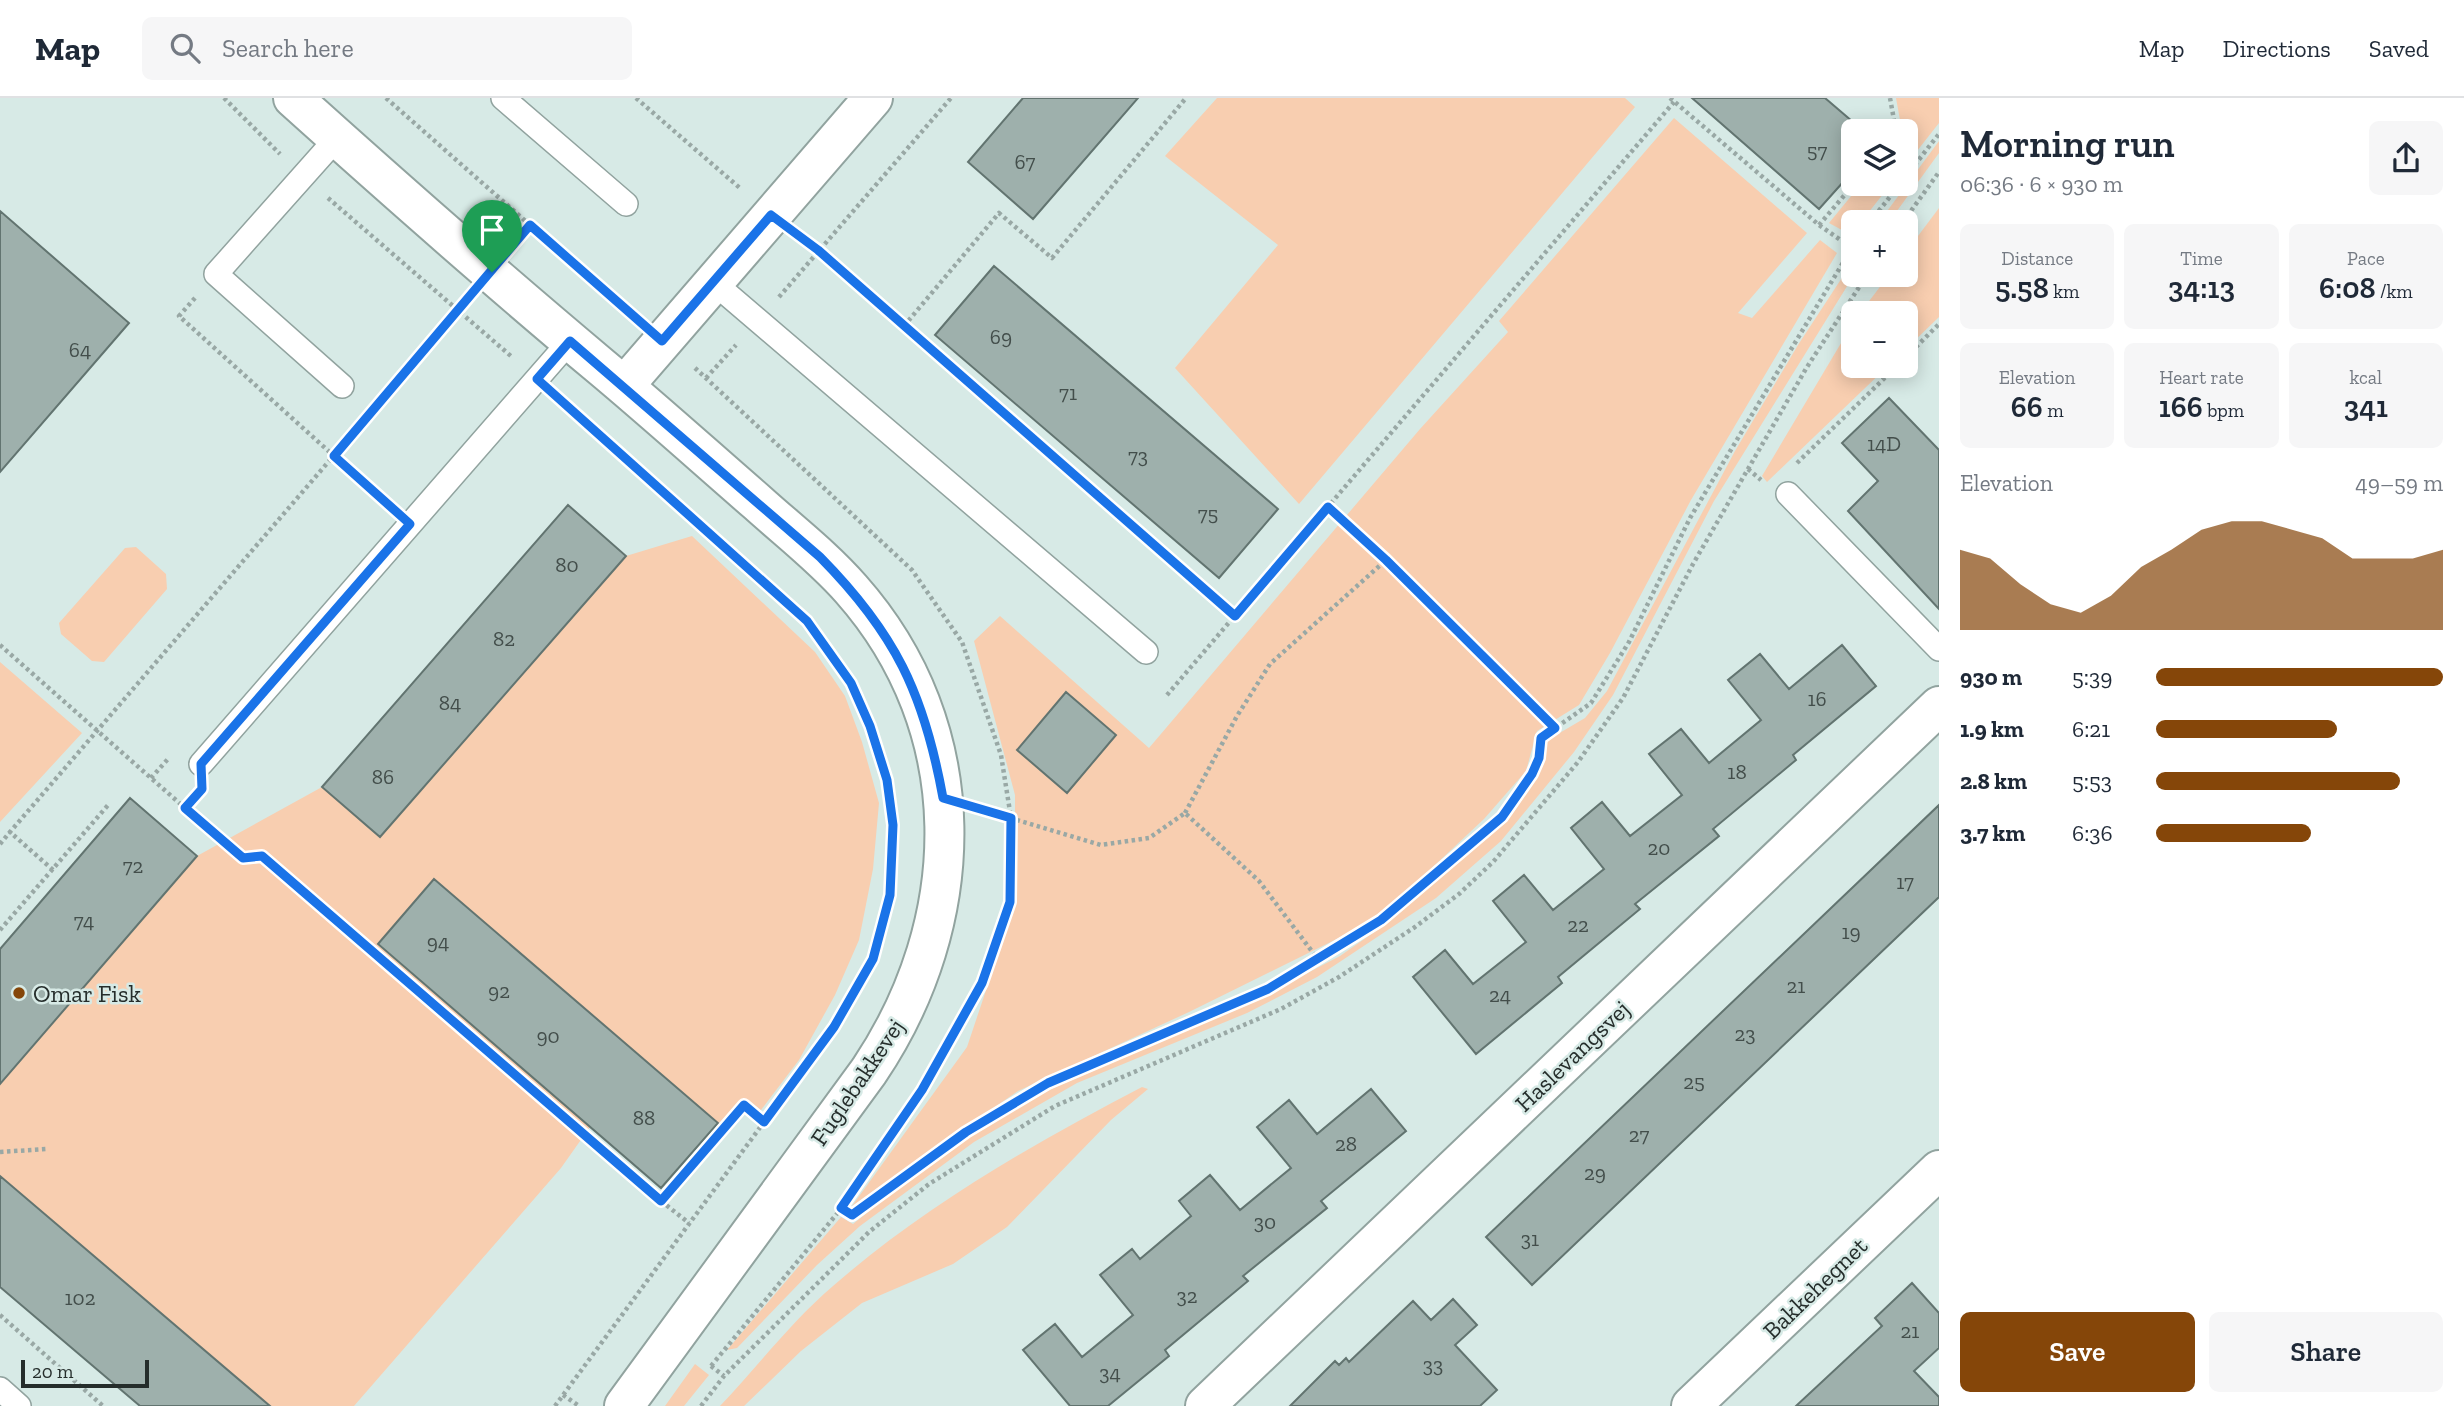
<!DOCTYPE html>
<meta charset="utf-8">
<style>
body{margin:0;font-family:"Zilla Slab",serif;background:#f6f6f7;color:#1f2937;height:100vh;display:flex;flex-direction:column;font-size:26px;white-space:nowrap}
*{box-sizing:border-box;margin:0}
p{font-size:23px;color:#747a83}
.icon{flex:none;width:38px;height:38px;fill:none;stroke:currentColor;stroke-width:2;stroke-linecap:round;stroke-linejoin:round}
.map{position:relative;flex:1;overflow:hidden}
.panel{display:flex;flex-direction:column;background:#fff;width:525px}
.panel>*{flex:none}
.fabs{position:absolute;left:1841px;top:21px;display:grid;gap:14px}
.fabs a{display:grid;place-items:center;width:77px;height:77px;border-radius:10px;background:#fff;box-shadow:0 4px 18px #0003;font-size:35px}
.scale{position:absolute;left:21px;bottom:18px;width:128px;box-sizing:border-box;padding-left:7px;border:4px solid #252d2b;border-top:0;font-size:19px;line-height:24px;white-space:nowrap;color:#252d2b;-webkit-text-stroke:5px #d7eae6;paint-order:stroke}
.pin{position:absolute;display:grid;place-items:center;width:60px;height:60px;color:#fff;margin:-72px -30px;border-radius:50% 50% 50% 0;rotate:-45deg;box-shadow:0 0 7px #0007}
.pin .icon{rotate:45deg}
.round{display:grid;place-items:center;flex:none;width:74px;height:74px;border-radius:10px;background:#f6f6f7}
.overview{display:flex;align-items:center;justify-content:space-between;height:119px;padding:0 21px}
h1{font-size:38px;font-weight:600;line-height:52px}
.stats{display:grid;grid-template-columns:repeat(3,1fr);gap:10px;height:119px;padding:7px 21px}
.stats div{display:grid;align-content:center;border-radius:10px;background:#f6f6f7;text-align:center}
.stats b{font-size:30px;font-weight:600}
.stats small{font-size:19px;font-weight:400}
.stats p{font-size:19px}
.chart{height:196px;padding:14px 21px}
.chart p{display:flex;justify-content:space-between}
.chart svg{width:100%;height:126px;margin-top:7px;fill:#854609;opacity:.7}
.button{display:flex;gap:14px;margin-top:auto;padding:14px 21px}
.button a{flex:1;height:80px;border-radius:10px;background:#854609;color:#fff;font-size:28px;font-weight:600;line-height:80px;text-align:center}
.button a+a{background:#f6f6f7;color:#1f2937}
ul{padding:0 21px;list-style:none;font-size:23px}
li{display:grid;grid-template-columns:112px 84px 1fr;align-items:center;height:52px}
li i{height:18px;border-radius:9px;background:#854609}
header{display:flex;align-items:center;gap:42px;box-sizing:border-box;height:98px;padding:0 35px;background:#fff;border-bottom:2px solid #e0e1e3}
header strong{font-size:33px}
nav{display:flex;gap:38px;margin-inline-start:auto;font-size:24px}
.search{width:490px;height:63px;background:#f6f6f7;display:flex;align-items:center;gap:18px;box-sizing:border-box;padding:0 24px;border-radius:10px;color:#747a83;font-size:26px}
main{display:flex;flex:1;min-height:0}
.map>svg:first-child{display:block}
</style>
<header>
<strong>Map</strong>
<div class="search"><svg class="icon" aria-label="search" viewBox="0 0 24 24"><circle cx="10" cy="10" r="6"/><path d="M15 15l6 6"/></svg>Search here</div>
<nav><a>Map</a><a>Directions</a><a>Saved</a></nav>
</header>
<main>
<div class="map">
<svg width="1939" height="1308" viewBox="0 0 1939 1308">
<rect width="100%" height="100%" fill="#d7eae6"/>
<path fill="#f8ceb0" d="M 1217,0 L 1625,0 L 1635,9 L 1299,406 L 1175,270 L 1278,147 L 1165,58 Z
M 1896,0 L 1939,0 L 1939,25 L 1906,67 L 1906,33 L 1902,33 Z
M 1674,20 L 1807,135 L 1738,215 L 1752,220 L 1820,142 L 1837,155 L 1691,402 L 1610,555 L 1579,607 L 1537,633 L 1526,673 L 1484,721 L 1401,799 L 1359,830 L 1189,914 L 1018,993 L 852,1108 L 967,949 L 1015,806 L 1015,697 L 974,543 L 1000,518 L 1149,650 L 1420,331 L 1508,234 L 1499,223 Z
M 1939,43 L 1939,55 L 1889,124 L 1879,124 Z
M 1861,86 L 1891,86 L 1861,124 L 1853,124 L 1851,137 L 1829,125 Z
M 1939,110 L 1939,219 L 1906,251 L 1906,215 L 1860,215 L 1889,177 L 1906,177 L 1906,154 Z
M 1849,169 L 1854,177 L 1714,403 L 1613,597 L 1574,654 L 1501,743 L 1436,800 L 1317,879 L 1247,915 L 1077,985 L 974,1044 L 860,1128 L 817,1167 L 737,1250 L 727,1252 L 841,1119 L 853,1126 L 924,1069 L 1016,1009 L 1073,980 L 1252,904 L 1340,858 L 1390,823 L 1510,719 L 1539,677 L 1546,643 L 1585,620 L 1607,593 L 1735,353 L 1798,247 Z
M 1853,225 L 1853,268 L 1888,268 L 1767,384 L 1762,378 Z
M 692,438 L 815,554 L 845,598 L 862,644 L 879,705 L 873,771 L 859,842 L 835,897 L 799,962 L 761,1012 L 718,1025 L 434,781 L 378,847 L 590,1029 L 561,1070 L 354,1308 L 270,1308 L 0,1078 L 0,986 L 197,758 L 322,689 L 380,739 L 626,458 Z
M 136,449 L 166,476 L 167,491 L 104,564 L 92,563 L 61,536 L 59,525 L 125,450 Z
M 0,564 L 82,635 L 0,724 Z
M 1142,989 L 1148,991 L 1111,1022 L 1007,1129 L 953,1166 L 862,1205 L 801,1253 L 744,1308 L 720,1308 C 757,1269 792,1223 833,1188 C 926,1107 1033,1046 1142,989 Z
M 695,1266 L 709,1277 L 684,1308 L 665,1308 Z"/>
<path fill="#9eb0ac" stroke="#627470" stroke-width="2" d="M 1023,0 L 1138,0 L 1033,121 L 968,64 Z
M 1692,0 L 1825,0 L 1853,24 L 1853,73 L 1819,111 Z
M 0,113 L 129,225 L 0,374 Z
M 994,168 L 1278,411 L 1219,480 L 935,237 Z
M 1889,300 L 1939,352 L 1939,511 L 1848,413 L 1878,383 L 1842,345 Z
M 568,407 L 626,458 L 380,739 L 322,689 Z
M 1842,547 L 1876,588 L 1793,657 L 1796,662 L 1713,731 L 1719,738 L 1635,806 L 1640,811 L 1558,879 L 1562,885 L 1476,956 L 1413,879 L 1445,852 L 1473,886 L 1526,844 L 1493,803 L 1524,777 L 1553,812 L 1604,771 L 1571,730 L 1602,704 L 1630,738 L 1682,697 L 1649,656 L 1681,631 L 1709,665 L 1761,622 L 1728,582 L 1760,556 L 1789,591 Z
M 1066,594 L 1116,637 L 1067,695 L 1017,652 Z
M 130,700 L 197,758 L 0,986 L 0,851 Z
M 1939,707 L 1939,799 L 1532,1187 L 1486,1139 Z
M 434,781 L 718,1025 L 661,1090 L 378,846 Z
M 1371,991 L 1406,1033 L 1321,1103 L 1327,1110 L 1243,1178 L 1248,1183 L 1165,1252 L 1169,1258 L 1108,1308 L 1070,1308 L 1023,1252 L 1055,1226 L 1082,1259 L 1133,1217 L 1100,1177 L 1132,1151 L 1140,1161 L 1191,1118 L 1179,1103 L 1210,1077 L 1240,1112 L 1291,1070 L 1257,1029 L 1289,1002 L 1317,1036 Z
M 0,1078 L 270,1308 L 140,1308 L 0,1189 Z
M 1912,1185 L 1939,1215 L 1939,1250 L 1914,1273 L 1939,1299 L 1939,1308 L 1796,1308 L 1882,1228 L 1875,1220 Z
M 1453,1201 L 1477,1227 L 1455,1247 L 1497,1292 L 1480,1308 L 1290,1308 L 1335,1263 L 1339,1267 L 1346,1260 L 1349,1264 L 1413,1203 L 1431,1222 Z"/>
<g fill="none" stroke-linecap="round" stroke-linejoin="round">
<g stroke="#91a39f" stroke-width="26">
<path id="service" d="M 503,0 L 626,106
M 337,40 L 216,176 L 342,288
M 713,184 L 1146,554
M 1788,396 L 1939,551
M 201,666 L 570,243
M 0,1291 L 19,1308"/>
</g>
<g stroke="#91a39f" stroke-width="42">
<path id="minor" d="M 293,0 C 393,90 495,180 599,267 C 653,312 705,359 758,405 C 789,433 823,459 851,491 C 975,631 970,823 869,973 L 624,1308
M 624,288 L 873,0
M 1205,1308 L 1939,608
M 1691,1308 L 1939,1072"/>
</g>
<path stroke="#99a8a5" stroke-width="4.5" stroke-dasharray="3.5 3.5" stroke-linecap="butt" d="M 224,0 L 280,56
M 386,0 L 632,217
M 636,0 L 741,91
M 1670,0 L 1819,127 L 1852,150
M 1890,0 L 1896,33
M 1906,78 L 1939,36
M 328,100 L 512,259
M 1870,124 L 1900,86
M 1903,124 L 1939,74
M 1819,127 L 1854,86
M 805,143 L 1235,518
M 516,145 L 530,127
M 779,199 L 951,0
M 195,200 L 179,218 L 386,405
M 904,228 L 999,115 L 1052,160 L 1186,0
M 1906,259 L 1939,226
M 695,270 L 912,472 L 962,544 L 1001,657 L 1011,720 L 1010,804 L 982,885 L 922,992 L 845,1106 L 711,1268
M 706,280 L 736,247
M 1797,365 L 1897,268
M 1748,371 L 1761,382
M 1327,409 L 1386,462
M 0,547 L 185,710 L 195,699
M 1167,597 L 1674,4
M 151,680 L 168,661
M 185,710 L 243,760 L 262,758 L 661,1103 L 744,1008 L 764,1024
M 983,712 L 1101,747 L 1149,740 L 1185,715 L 1259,783 L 1317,860
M 1185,715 L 1237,618 L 1270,566 L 1386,462 L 1555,630
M 0,746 L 10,734
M 53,772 L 10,734 L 465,205
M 0,832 L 109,706
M 0,1054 L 46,1051
M 661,1103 L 689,1125
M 841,1110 L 852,1117 L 966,1034 L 1048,985 L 1268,891 L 1381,822 L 1502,719 L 1532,676 L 1539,659 L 1541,640 L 1591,605 L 1629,544 L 1690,420 L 1853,148
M 0,1217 L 103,1308
M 711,1268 L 724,1278
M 563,1297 L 579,1308
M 555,1308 L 834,929 L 873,861 L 890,798 L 893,727 L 887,682 L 870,628 L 851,585 L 807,523 L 561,302
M 701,1308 L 724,1278 L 869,1134 L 929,1086 L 1055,1008 L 1281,911 L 1339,879 L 1415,829 L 1459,796 L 1493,764 L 1578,664 L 1623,600 L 1693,466 L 1807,269 L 1867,177"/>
<use href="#service" stroke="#fff" stroke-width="23"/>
<use href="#minor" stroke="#fff" stroke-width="38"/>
</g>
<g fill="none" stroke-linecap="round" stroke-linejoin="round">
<g stroke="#fff" stroke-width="14">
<path id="route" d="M 771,117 L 818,152 L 1235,518 L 1328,409 L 1386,462 L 1555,630 L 1541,640 L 1539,660 L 1532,676 L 1502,719 L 1381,822 L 1268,891 L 1048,985 L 966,1034 L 852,1117 L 841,1110 L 922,992 L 982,885 L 1010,804 L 1011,720 L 943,700 C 924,595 895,535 820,459 L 570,243 L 537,281 L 807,523 L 851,585 L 870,628 L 887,682 L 893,727 L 890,797 L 873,861 L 834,929 L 764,1024 L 744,1007 L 661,1103 L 262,758 L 243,760 L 185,710 L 202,691 L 201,666 L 410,426 L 334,358 L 530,127 L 662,243 Z"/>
</g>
<use href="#route" stroke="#1a73e8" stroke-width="9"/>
</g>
<circle fill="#854609" stroke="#d7eae6" stroke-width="2.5" cx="19" cy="895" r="7"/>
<g text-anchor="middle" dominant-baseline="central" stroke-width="5" stroke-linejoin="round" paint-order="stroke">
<g font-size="21" fill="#434e4b">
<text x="1817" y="52">57</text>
<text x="1025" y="63">67</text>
<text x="1001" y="238">69</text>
<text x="80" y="251">64</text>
<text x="1068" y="294">71</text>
<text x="1884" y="345">14D</text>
<text x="1138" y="357">73</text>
<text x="1208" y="415">75</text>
<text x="567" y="466">80</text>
<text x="504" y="540">82</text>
<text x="1817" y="600">16</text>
<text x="450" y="604">84</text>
<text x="1737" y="673">18</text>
<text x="383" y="678">86</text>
<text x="1659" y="749">20</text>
<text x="133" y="767">72</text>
<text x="1905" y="783">17</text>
<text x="84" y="822">74</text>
<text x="1578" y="826">22</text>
<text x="1851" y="833">19</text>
<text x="438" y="843">94</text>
<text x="1796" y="887">21</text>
<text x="499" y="892">92</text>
<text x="1500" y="896">24</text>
<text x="1745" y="935">23</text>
<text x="548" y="937">90</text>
<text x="1694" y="983">25</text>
<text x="644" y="1019">88</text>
<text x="1639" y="1036">27</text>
<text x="1346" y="1045">28</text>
<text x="1595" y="1074">29</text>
<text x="1265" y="1123">30</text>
<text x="1530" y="1140">31</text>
<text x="1187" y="1197">32</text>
<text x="80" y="1199">102</text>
<text x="1910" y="1232">21</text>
<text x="1433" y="1266">33</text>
<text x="1110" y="1274">34</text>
</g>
<g font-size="24" fill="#252d2b" stroke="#d7eae6" text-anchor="start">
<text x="33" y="895">Omar Fisk</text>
</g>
<g font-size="24" fill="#252d2b" stroke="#d7eae6">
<text transform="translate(1572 958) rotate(-44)">Haslevangsvej</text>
<text transform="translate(857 984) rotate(-56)">Fuglebakkevej</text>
<text transform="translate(1815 1190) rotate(-44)">Bakkehegnet</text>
</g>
</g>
</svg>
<div class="fabs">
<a><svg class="icon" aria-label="layers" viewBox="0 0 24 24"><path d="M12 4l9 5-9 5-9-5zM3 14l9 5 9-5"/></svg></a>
<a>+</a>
<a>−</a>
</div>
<div class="scale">20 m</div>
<div class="pin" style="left:492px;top:174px;background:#1e9e55"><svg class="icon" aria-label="arrive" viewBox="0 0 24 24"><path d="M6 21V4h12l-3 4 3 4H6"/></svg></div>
</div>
<section class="panel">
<div class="overview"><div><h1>Morning run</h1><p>06:36 · 6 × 930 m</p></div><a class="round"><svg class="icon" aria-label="share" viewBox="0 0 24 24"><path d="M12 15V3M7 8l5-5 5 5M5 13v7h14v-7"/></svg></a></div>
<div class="stats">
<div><p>Distance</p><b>5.58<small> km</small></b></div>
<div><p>Time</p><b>34:13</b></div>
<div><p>Pace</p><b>6:08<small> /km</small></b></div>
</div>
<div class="stats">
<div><p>Elevation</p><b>66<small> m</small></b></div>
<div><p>Heart rate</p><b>166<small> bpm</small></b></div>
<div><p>kcal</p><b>341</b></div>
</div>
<div class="chart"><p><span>Elevation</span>49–59 m</p>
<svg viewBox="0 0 160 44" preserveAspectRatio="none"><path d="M0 44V16L10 19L20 28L30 35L40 38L50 32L60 22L70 16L80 9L90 6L100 6L110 9L120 12L130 19L140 19L150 19L160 16V44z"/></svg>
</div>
<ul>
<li><b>930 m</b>5:39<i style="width:100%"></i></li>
<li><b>1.9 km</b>6:21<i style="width:63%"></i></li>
<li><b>2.8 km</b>5:53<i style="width:85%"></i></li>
<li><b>3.7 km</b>6:36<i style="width:54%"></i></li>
</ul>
<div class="button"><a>Save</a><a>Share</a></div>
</section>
</main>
